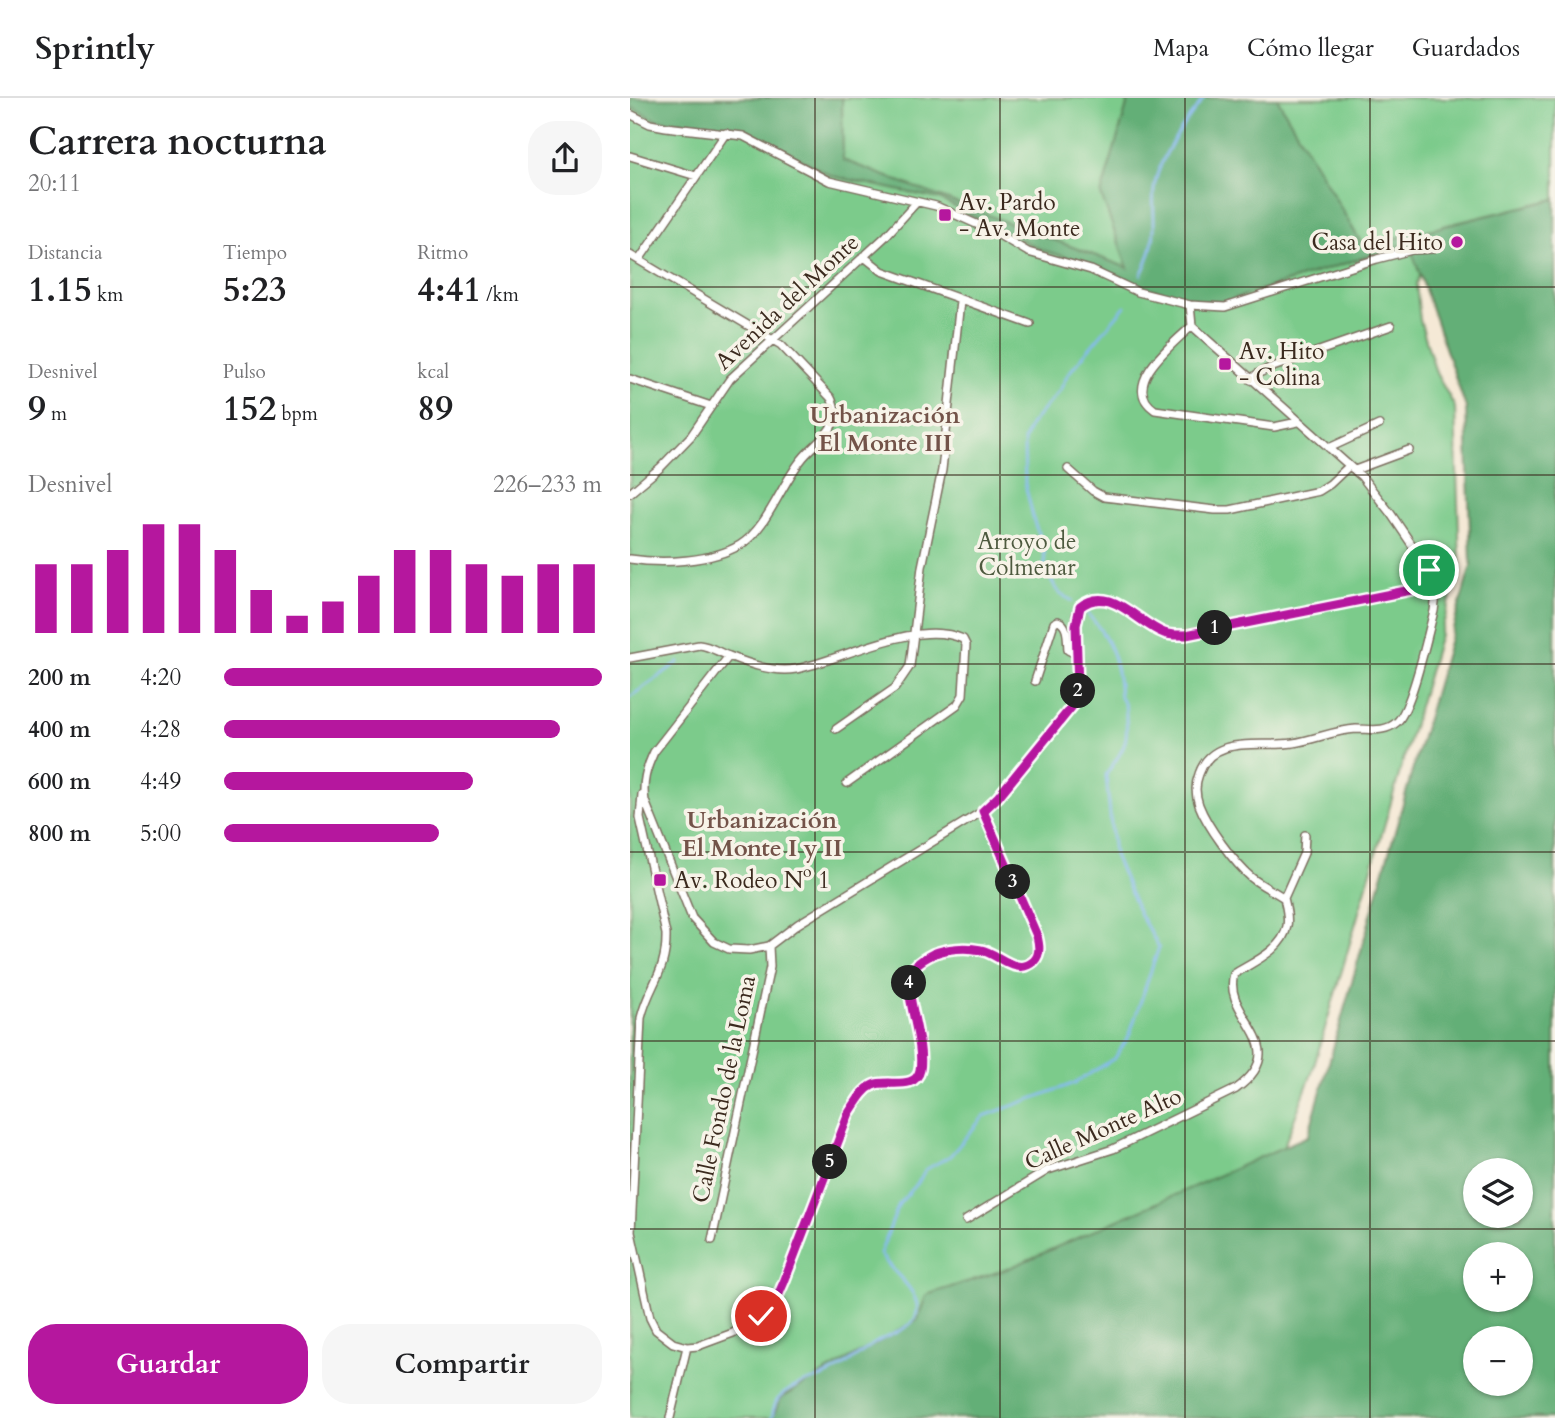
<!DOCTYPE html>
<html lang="es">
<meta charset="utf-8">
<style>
body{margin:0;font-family:Cardo,serif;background:#f6f6f6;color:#202124;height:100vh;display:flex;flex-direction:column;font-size:26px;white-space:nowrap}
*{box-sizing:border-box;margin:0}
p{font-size:23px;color:#757577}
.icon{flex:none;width:38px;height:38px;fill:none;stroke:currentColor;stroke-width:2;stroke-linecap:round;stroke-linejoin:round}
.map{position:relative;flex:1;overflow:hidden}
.details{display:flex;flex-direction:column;background:#fff;width:630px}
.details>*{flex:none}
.fabs{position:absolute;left:833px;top:1060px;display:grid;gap:14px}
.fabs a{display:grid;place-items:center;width:70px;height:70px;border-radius:50%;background:#fff;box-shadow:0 2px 5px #0004;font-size:35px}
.pin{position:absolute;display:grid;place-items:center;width:60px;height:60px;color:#fff;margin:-30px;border:4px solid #fff;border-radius:50%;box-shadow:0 2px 7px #0007}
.km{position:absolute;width:35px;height:35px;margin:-18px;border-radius:50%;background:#222;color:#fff;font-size:19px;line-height:35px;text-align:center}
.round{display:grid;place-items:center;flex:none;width:74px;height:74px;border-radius:28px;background:#f6f6f6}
.headline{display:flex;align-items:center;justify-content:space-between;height:119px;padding:0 28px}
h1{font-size:38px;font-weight:700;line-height:52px}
.metrics{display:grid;grid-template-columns:repeat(3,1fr);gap:10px;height:119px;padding:7px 28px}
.metrics div{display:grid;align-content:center}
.metrics b{font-size:35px;font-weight:700}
.metrics small{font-size:19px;font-weight:400}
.metrics p{font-size:19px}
.chart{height:196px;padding:14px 28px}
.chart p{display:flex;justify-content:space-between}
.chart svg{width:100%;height:126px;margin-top:7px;stroke:#b5179e;stroke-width:6}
.action{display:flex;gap:14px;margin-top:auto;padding:14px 28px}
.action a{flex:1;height:80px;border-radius:28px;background:#b5179e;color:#fff;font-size:28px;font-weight:700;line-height:80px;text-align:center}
.action a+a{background:#f6f6f6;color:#202124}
ul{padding:0 28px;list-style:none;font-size:23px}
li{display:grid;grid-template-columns:112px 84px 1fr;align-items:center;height:52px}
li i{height:18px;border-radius:9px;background:#b5179e}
header{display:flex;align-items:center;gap:42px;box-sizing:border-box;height:98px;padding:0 35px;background:#fff;border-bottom:2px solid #e0e0e0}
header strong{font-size:33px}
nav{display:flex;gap:38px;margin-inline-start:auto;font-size:24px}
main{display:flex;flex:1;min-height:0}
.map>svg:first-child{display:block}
</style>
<header>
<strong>Sprintly</strong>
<nav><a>Mapa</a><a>Cómo llegar</a><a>Guardados</a></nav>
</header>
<main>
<section class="details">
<div class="headline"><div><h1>Carrera nocturna</h1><p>20:11</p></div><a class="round"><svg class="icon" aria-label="share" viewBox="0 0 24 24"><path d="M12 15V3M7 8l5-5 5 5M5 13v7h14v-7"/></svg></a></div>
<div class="metrics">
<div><p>Distancia</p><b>1.15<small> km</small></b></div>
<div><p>Tiempo</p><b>5:23</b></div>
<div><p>Ritmo</p><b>4:41<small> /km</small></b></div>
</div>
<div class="metrics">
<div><p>Desnivel</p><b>9<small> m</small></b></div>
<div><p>Pulso</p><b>152<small> bpm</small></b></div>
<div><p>kcal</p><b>89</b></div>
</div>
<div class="chart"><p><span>Desnivel</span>226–233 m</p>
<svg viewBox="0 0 160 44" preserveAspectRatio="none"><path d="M5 44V20M15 44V20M25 44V15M35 44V6M45 44V6M55 44V15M65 44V29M75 44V38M85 44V33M95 44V24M105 44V15M115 44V15M125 44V20M135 44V24M145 44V20M155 44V20"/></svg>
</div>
<ul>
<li><b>200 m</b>4:20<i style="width:100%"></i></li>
<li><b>400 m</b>4:28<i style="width:89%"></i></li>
<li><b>600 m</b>4:49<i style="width:66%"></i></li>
<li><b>800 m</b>5:00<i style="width:57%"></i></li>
</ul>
<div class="action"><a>Guardar</a><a>Compartir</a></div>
</section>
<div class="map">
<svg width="925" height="1320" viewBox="0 0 925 1320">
<rect width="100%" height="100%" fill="#f7f3e8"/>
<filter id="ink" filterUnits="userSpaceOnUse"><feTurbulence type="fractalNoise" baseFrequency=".0143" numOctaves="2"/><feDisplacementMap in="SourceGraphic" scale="14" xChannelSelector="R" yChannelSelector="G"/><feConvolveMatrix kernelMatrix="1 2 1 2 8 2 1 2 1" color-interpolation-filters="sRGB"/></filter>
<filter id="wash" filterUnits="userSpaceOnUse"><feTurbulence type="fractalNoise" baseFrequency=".00686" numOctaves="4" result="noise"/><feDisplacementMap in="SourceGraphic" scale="28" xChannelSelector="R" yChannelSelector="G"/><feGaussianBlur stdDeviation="1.57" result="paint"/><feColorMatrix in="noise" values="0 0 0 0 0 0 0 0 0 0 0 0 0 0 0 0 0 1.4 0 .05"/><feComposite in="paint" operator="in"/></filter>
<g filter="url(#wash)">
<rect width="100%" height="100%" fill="#f5e9d6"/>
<path fill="#7bcb8b" stroke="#5b7a54" stroke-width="2" d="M 0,0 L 925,0 L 925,101 L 813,128 L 786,186 L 790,222 L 806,275 L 825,309 L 830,468 L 682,975 L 630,1111 L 407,1320 L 0,1320 Z"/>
<path fill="#64af77" stroke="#506c4a" stroke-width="2" fill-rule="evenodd" d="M 0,0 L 212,0 L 213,62 L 498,170 L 471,97 L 499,0 L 647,0 L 733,148 L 925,101 L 925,1320 L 142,1320 L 151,1300 L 288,1221 L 296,1197 L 377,1171 L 678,1038 L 841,467 L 836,310 L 779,145 L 594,204 L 566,203 L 514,189 L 464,167 L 412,152 L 309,101 L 202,78 L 115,31 L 27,22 L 0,9 ZM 845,1073 L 891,1073 L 891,1118 L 845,1118 ZM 845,1157 L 891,1157 L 891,1202 L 845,1202 ZM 845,1241 L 891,1241 L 891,1286 L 845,1286 Z"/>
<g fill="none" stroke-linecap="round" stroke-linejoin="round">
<path stroke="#87b9f4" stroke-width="2.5" d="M 511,177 C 519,161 525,141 524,124 C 524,111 522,98 525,85 C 532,53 555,26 574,0
M 443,503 L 430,496 L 415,472 L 414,447 L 405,427 L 395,386 L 394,343 L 400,327 L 430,292 L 438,276 L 495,208
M 0,599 L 49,564
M 142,1320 C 143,1313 144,1305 149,1300 C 161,1287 181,1283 197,1277 C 214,1270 227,1257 242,1247 C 254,1239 269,1235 280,1226 C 286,1221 288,1215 287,1207 C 284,1188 261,1173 250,1156 L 269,1106 L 288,1085 L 295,1072 L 320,1058 L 354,1018 L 445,985 L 485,960 L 499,938 L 529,849 L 510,817 L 484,757 L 476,677 C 491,654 499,648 496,620 C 496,611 496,605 490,599 C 488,564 480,539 456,514"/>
</g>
</g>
<g filter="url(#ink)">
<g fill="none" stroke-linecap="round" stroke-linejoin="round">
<g stroke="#7c6d5e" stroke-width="10">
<path id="minor" d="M 0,16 L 20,26 L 36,29 L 113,38 L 199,83 L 306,108 L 362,133 L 398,154 L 461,172 L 508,194 L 560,207 L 595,209 L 747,161 L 782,152 L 802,151
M 0,58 L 66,78
M 0,157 L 151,247 L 201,300 C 205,308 207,316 203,325 C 198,339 181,349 172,361 C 151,386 137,431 110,447 C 81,464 32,466 0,461
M 233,158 L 252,173 L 400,226
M 9,162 L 96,35
M 562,228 C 541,247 489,288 525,312 L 644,329 L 668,324
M 0,281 L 81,308
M 621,282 L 627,276 L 640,270 L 761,228
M 699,350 L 749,327
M 438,371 L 463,393 L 474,399 L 585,412 L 600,412 L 689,393 L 700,386 L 719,368
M 725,372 L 779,352
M 0,395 L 31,369 L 61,338 L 100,281 L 255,139 L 287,104
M 99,558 L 24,654 C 16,671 12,685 15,703 L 62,820 L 84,844 L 99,851 L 119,852 L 139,848 L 168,826 L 353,713 L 368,699 L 444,605 L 448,590 L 446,517 L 454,506 C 491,489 513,535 548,537 L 779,493 L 797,487 L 800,480 L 799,472 L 761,416 L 732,379 L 562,228 L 560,207
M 0,560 L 69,547 C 80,548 88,554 99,558 C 119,566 144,575 166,571 C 212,562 287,520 333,541 L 336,547 L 333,597 L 327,607 L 217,685
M 405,583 L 424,525 L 428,523 C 439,527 437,542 438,552 L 448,557
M 206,631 L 265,590 L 280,568 L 292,469 L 312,372 L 330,203
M 12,696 L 10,720 L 36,836 C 37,875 19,886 11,920 L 1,1134 L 20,1220 L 26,1232 L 43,1245 L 57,1249 L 68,1248 L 103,1235 L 131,1218 L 147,1200 L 154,1184 L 219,1015 C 226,1005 232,991 244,987 C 257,981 282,992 289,976 C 300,949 272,896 280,875 C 283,868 290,865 296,861 C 308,853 324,850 337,850 C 358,850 373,866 393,869 C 407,862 411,853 407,838 L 353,713
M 654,800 L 674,755 L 675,737
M 336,1122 L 418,1072 L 483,1051 L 606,991 C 667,947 591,919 604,876 C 623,864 653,852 657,828 C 659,819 656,809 654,800 C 644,793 632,788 622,780 C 604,765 577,728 569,707 C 565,696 565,686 569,676 C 583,635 631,650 663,645 C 684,642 705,632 726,631 C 741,631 754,635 767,624 C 782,610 798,535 804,513 L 806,497 L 800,475
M 82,1142 L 140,869 L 139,848
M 40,1320 L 57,1249"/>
</g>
<use href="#minor" stroke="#fff" stroke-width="7"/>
</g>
</g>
<g fill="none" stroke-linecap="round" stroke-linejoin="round" filter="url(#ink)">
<g stroke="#fff" stroke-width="14">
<path id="route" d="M 131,1218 L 147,1200 L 154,1184 L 219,1015 C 226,1005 232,992 243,987 C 257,981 286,993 290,972 C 295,945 274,896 280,877 C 282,868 295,860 303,856 C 317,850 336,849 351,852 C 368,855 386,879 404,863 C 411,856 409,846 407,838 L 353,713 L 368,699 L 444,606 L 448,590 L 446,527 L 450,509 C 480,485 507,525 534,535 C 541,538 549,537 556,537 L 791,490 C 799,485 800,481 799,472"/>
</g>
<use href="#route" stroke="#b5179e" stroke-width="9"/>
</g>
<path fill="none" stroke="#3b2a1e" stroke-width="2" stroke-opacity="0.55" d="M 185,0 L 185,1320M 370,0 L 370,1320M 555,0 L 555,1320M 740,0 L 740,1320M 0,189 L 925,189M 0,377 L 925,377M 0,566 L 925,566M 0,754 L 925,754M 0,943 L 925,943M 0,1131 L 925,1131"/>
<g fill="#b5179e" stroke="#f7f3e8" stroke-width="2.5">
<rect x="308" y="110" width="14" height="14" rx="3.5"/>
<circle cx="827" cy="144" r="7"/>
<rect x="588" y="259" width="14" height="14" rx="3.5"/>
<rect x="23" y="775" width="14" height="14" rx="3.5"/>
</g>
<g text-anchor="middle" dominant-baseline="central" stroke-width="7" stroke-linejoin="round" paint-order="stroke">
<g font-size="23" fill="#3b2a1e" stroke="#f7f3e8" text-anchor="start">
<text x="329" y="104">Av. Pardo<tspan x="329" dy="26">- Av. Monte</tspan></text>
<text x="813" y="144" text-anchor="end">Casa del Hito</text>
<text x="609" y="253">Av. Hito<tspan x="609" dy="26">- Colina</tspan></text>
<text x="44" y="782">Av. Rodeo Nº 1</text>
</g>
<g font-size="23" fill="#3b2a1e" stroke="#f7f3e8">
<text transform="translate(157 204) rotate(-43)">Avenida del Monte</text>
<text transform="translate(94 991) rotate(-78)">Calle Fondo de la Loma</text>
<text transform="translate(473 1031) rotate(-24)">Calle Monte Alto</text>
</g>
<g font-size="23" fill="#4e5a3f" stroke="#f7f3e8">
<text x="397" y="443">Arroyo de<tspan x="397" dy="26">Colmenar</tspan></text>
</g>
<g font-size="24" font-weight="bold" fill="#735349" stroke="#f7f3e8">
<text x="255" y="317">Urbanización<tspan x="255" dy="28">El Monte III</tspan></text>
<text x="132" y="722">Urbanización<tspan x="132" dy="28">El Monte I y II</tspan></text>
</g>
</g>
</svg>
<div class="fabs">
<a><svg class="icon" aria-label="layers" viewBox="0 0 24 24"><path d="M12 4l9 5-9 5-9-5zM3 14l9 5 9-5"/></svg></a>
<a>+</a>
<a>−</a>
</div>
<div class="pin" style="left:799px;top:472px;background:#1e9e55"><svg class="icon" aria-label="arrive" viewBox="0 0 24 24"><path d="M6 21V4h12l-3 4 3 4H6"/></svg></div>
<div class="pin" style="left:131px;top:1218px;background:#d93025"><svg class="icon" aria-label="check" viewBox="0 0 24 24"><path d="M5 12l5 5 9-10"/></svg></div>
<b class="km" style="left:585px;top:530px">1</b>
<b class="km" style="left:448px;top:593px">2</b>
<b class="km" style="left:383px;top:784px">3</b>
<b class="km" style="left:279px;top:885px">4</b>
<b class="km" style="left:200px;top:1064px">5</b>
</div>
</main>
